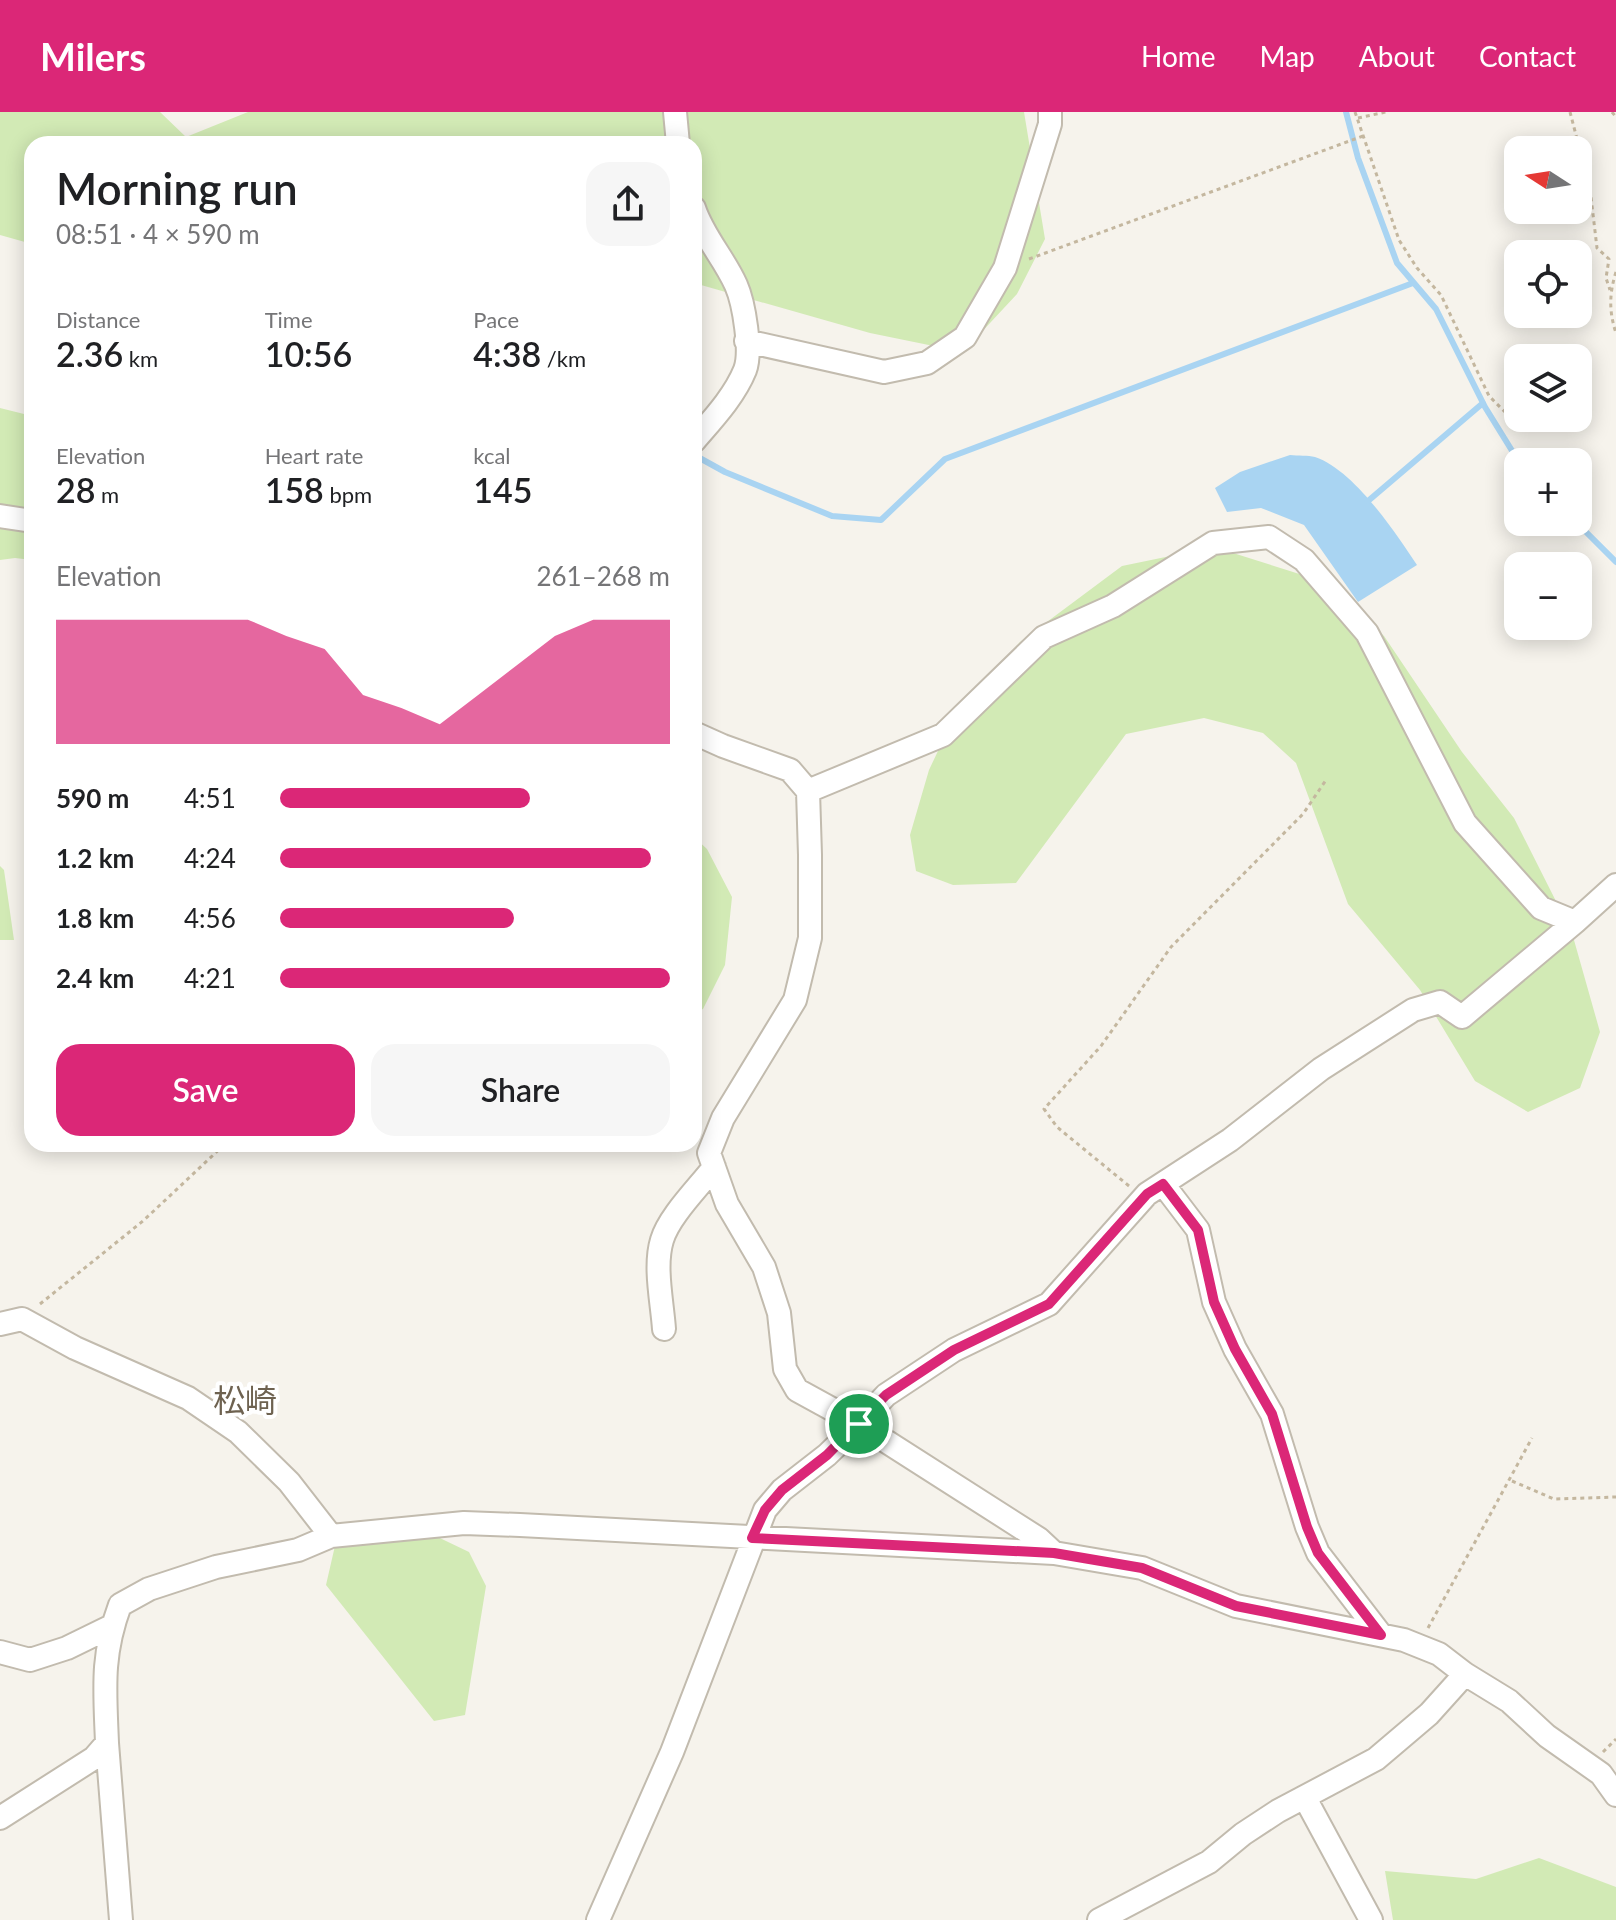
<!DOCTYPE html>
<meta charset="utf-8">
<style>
body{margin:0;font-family:Lato,"Noto Sans JP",sans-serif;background:#f6f6f6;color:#202124;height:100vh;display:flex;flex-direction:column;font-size:30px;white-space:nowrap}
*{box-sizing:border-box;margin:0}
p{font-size:26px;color:#757577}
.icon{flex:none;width:44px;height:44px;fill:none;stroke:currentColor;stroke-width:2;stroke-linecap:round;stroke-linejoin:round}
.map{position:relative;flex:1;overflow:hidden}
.panel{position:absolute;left:24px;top:24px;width:678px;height:1016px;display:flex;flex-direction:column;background:#fff;border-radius:24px;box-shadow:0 4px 20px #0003}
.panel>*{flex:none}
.needle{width:52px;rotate:282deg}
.buttons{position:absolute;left:1504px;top:24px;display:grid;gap:16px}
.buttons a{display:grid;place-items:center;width:88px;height:88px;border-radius:16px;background:#fff;box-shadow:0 4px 20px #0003;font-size:40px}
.pin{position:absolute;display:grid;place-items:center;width:68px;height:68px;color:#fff;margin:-34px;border:4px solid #fff;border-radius:50%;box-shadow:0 2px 8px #0007}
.round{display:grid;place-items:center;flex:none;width:84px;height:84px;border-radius:24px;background:#f6f6f6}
.summary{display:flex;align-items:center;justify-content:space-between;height:136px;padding:0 32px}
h1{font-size:44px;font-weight:600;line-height:60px}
.stats{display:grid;grid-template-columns:repeat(3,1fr);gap:12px;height:136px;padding:8px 32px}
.stats div{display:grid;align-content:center}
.stats b{font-size:34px;font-weight:600}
.stats small{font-size:22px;font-weight:400}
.stats p{font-size:22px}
.chart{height:224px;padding:16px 32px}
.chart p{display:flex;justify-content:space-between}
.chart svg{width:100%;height:144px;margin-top:8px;fill:#db2777;opacity:.7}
.cta{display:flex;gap:16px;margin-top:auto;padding:16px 32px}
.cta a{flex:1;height:92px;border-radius:24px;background:#db2777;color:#fff;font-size:32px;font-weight:600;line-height:92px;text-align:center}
.cta a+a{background:#f6f6f6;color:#202124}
ul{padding:0 32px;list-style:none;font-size:26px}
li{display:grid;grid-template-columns:128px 96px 1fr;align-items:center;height:60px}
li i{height:20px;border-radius:10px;background:#db2777}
header{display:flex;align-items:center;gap:48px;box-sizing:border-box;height:112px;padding:0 40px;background:#db2777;color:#fff}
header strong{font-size:38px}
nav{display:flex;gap:44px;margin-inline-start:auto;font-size:28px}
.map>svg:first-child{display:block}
</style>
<header>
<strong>Milers</strong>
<nav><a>Home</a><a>Map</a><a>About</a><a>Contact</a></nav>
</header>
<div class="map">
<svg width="1616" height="1808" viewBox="0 0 1616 1808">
<rect width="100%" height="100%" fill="#f6f3ec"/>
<path fill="#d2eab5" d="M 0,0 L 160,0 L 186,25 L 248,0 L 1024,0 L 1045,127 L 1017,182 L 963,240 L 870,221 L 694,171 L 694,32 L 32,32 L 32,132 L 0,123 Z
M 0,296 L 32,304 L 32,448 L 15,446 L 0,448 Z
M 1214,435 L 1328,471 L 1384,524 L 1462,640 L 1514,706 L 1572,821 L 1600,920 L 1580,976 L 1528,1000 L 1475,969 L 1420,878 L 1348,792 L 1296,651 L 1263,621 L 1204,606 L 1126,622 L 1016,771 L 953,773 L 916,759 L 910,723 L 929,658 L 955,603 L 1020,530 L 1122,454 Z
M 694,725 L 707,737 L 732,785 L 725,853 L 703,897 L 694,901 Z
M 0,754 L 4,758 L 14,828 L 0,828 Z
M 398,1406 L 469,1440 L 486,1474 L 465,1603 L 434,1609 L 326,1473 L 337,1425 Z
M 1539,1746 L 1616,1775 L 1616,1808 L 1393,1808 L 1385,1759 L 1476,1767 Z"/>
<path fill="#a9d4f2" d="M 1290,343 C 1298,344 1308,343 1315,345 C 1354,358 1395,420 1417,453 L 1358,490 L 1304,413 L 1261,396 L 1227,400 L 1215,376 L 1240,360 Z"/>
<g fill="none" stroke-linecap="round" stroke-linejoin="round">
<path stroke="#a9d4f2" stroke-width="6" d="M 1346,0 L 1358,46 L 1397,151 L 1436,197 L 1485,295 L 1519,350
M 696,344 L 725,360 L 832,404 L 881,408 L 945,347 L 1413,171
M 1368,389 L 1483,291
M 1576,410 L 1616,450"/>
<g stroke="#c2bbae" stroke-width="26">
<path id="minor" d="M 675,0 L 678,32
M 694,96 C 703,124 724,146 736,173 C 744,191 752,240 745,258 C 734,285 712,308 694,329
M 746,229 L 884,260 L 927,251 L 965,225 L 1005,156 L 1050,12 L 1050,0
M 0,404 L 32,409
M 808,679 L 943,623 L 1044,525 L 1113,494 L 1213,431 L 1269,425 L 1304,448 L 1367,521 L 1465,711 L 1541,796 L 1575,810 L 1616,773
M 1163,1072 L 1198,1118 L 1214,1190 L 1235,1237 L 1272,1302 L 1307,1415 L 1318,1441 L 1381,1523
M 0,1212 L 22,1207 L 75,1236 L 188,1286 L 238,1320 L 289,1370 L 331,1424 L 464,1411 L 520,1413 L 1054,1441 L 1142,1456 L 1236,1494 L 1404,1528 L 1439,1542 L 1465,1562 L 1509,1589 L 1547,1624 L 1601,1662 L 1616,1683
M 664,1217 C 662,1189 654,1154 662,1128 C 669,1104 699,1075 714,1055
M 1054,1441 L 1039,1427 L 859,1312 L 886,1283 L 954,1238 L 1049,1192 L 1147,1082 L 1230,1028 L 1321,957 L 1413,898 L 1440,890 L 1462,905 L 1575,810
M 0,1540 L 30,1548 L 67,1536 L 112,1514
M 107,1631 L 121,1808
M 1305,1686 L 1371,1808
M 0,1706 L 94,1646 L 107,1631 C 105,1578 101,1544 120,1493 L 149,1477 L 216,1455 L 298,1438 L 331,1424
M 598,1808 L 672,1640 L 765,1398 L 782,1378 L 827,1343 L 859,1312 L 797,1278 L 785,1257 L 779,1201 L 764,1155 L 727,1092 L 709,1041 L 723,1006 L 795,888 L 810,826 L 810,743 L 808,679 L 790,658 L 723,634 L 694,621
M 1099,1808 L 1209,1750 L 1243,1722 L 1278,1699 L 1376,1647 L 1429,1602 L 1465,1562"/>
</g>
<path stroke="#c4b79f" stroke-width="3" stroke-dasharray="4 4" stroke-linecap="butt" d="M 1355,0 L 1399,128 L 1417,156 L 1441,183 L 1489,284 L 1508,303
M 1570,0 L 1590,77 L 1597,136 L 1609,147 L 1606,166 L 1610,178
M 1612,0 L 1616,5
M 1358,6 L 1386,0
M 1029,147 L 1363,24
M 1616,160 C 1609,182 1609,200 1616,221
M 1129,1074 L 1057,1015 L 1044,997 L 1101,934 L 1171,835 L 1303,702 L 1326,668
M 40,1192 L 143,1109 L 225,1032
M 1512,1369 L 1554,1387 L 1616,1385
M 1428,1516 L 1532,1326
M 1603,1640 L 1616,1627"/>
<use href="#minor" stroke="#fff" stroke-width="22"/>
</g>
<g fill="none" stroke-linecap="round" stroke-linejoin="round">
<g stroke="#fff" stroke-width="16">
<path id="route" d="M 1163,1072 L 1198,1118 L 1214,1190 L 1235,1237 L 1272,1302 L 1307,1415 L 1318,1441 L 1381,1523 L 1236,1494 L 1142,1456 L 1054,1441 L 752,1426 L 765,1398 L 782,1378 L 827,1343 L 886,1283 L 954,1238 L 1049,1192 L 1147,1082 Z"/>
</g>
<use href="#route" stroke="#db2777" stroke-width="10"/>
</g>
<g text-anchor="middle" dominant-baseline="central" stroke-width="8" stroke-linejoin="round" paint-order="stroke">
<g font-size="32" fill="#6e6250" stroke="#fff">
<text x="245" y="1287">松崎</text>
</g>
</g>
</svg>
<div class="buttons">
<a><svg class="needle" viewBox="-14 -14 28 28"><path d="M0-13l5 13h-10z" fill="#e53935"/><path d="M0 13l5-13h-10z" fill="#757577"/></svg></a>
<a><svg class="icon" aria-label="locate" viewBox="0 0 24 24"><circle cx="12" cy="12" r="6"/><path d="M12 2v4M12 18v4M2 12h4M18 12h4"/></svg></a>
<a><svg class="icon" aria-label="layers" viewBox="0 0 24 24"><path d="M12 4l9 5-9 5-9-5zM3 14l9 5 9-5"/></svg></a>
<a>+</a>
<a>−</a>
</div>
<div class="pin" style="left:859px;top:1312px;background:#1e9e55"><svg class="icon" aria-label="arrive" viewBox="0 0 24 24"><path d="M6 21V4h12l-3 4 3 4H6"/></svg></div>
<section class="panel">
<div class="summary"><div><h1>Morning run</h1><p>08:51 · 4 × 590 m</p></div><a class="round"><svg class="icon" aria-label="share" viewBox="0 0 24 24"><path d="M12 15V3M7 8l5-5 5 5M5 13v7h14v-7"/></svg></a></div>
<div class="stats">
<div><p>Distance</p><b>2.36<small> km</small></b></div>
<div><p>Time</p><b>10:56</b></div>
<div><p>Pace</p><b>4:38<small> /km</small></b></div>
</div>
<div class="stats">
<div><p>Elevation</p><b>28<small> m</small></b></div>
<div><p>Heart rate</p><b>158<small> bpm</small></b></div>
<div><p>kcal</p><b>145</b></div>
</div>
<div class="chart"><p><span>Elevation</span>261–268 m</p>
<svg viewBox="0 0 160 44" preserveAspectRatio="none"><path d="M0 44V6L10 6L20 6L30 6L40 6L50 6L60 11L70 15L80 29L90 33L100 38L110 29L120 20L130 11L140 6L150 6L160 6V44z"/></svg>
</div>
<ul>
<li><b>590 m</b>4:51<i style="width:64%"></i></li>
<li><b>1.2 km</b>4:24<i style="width:95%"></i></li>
<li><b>1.8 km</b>4:56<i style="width:60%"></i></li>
<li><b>2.4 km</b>4:21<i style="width:100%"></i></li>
</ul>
<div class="cta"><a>Save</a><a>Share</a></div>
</section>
</div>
